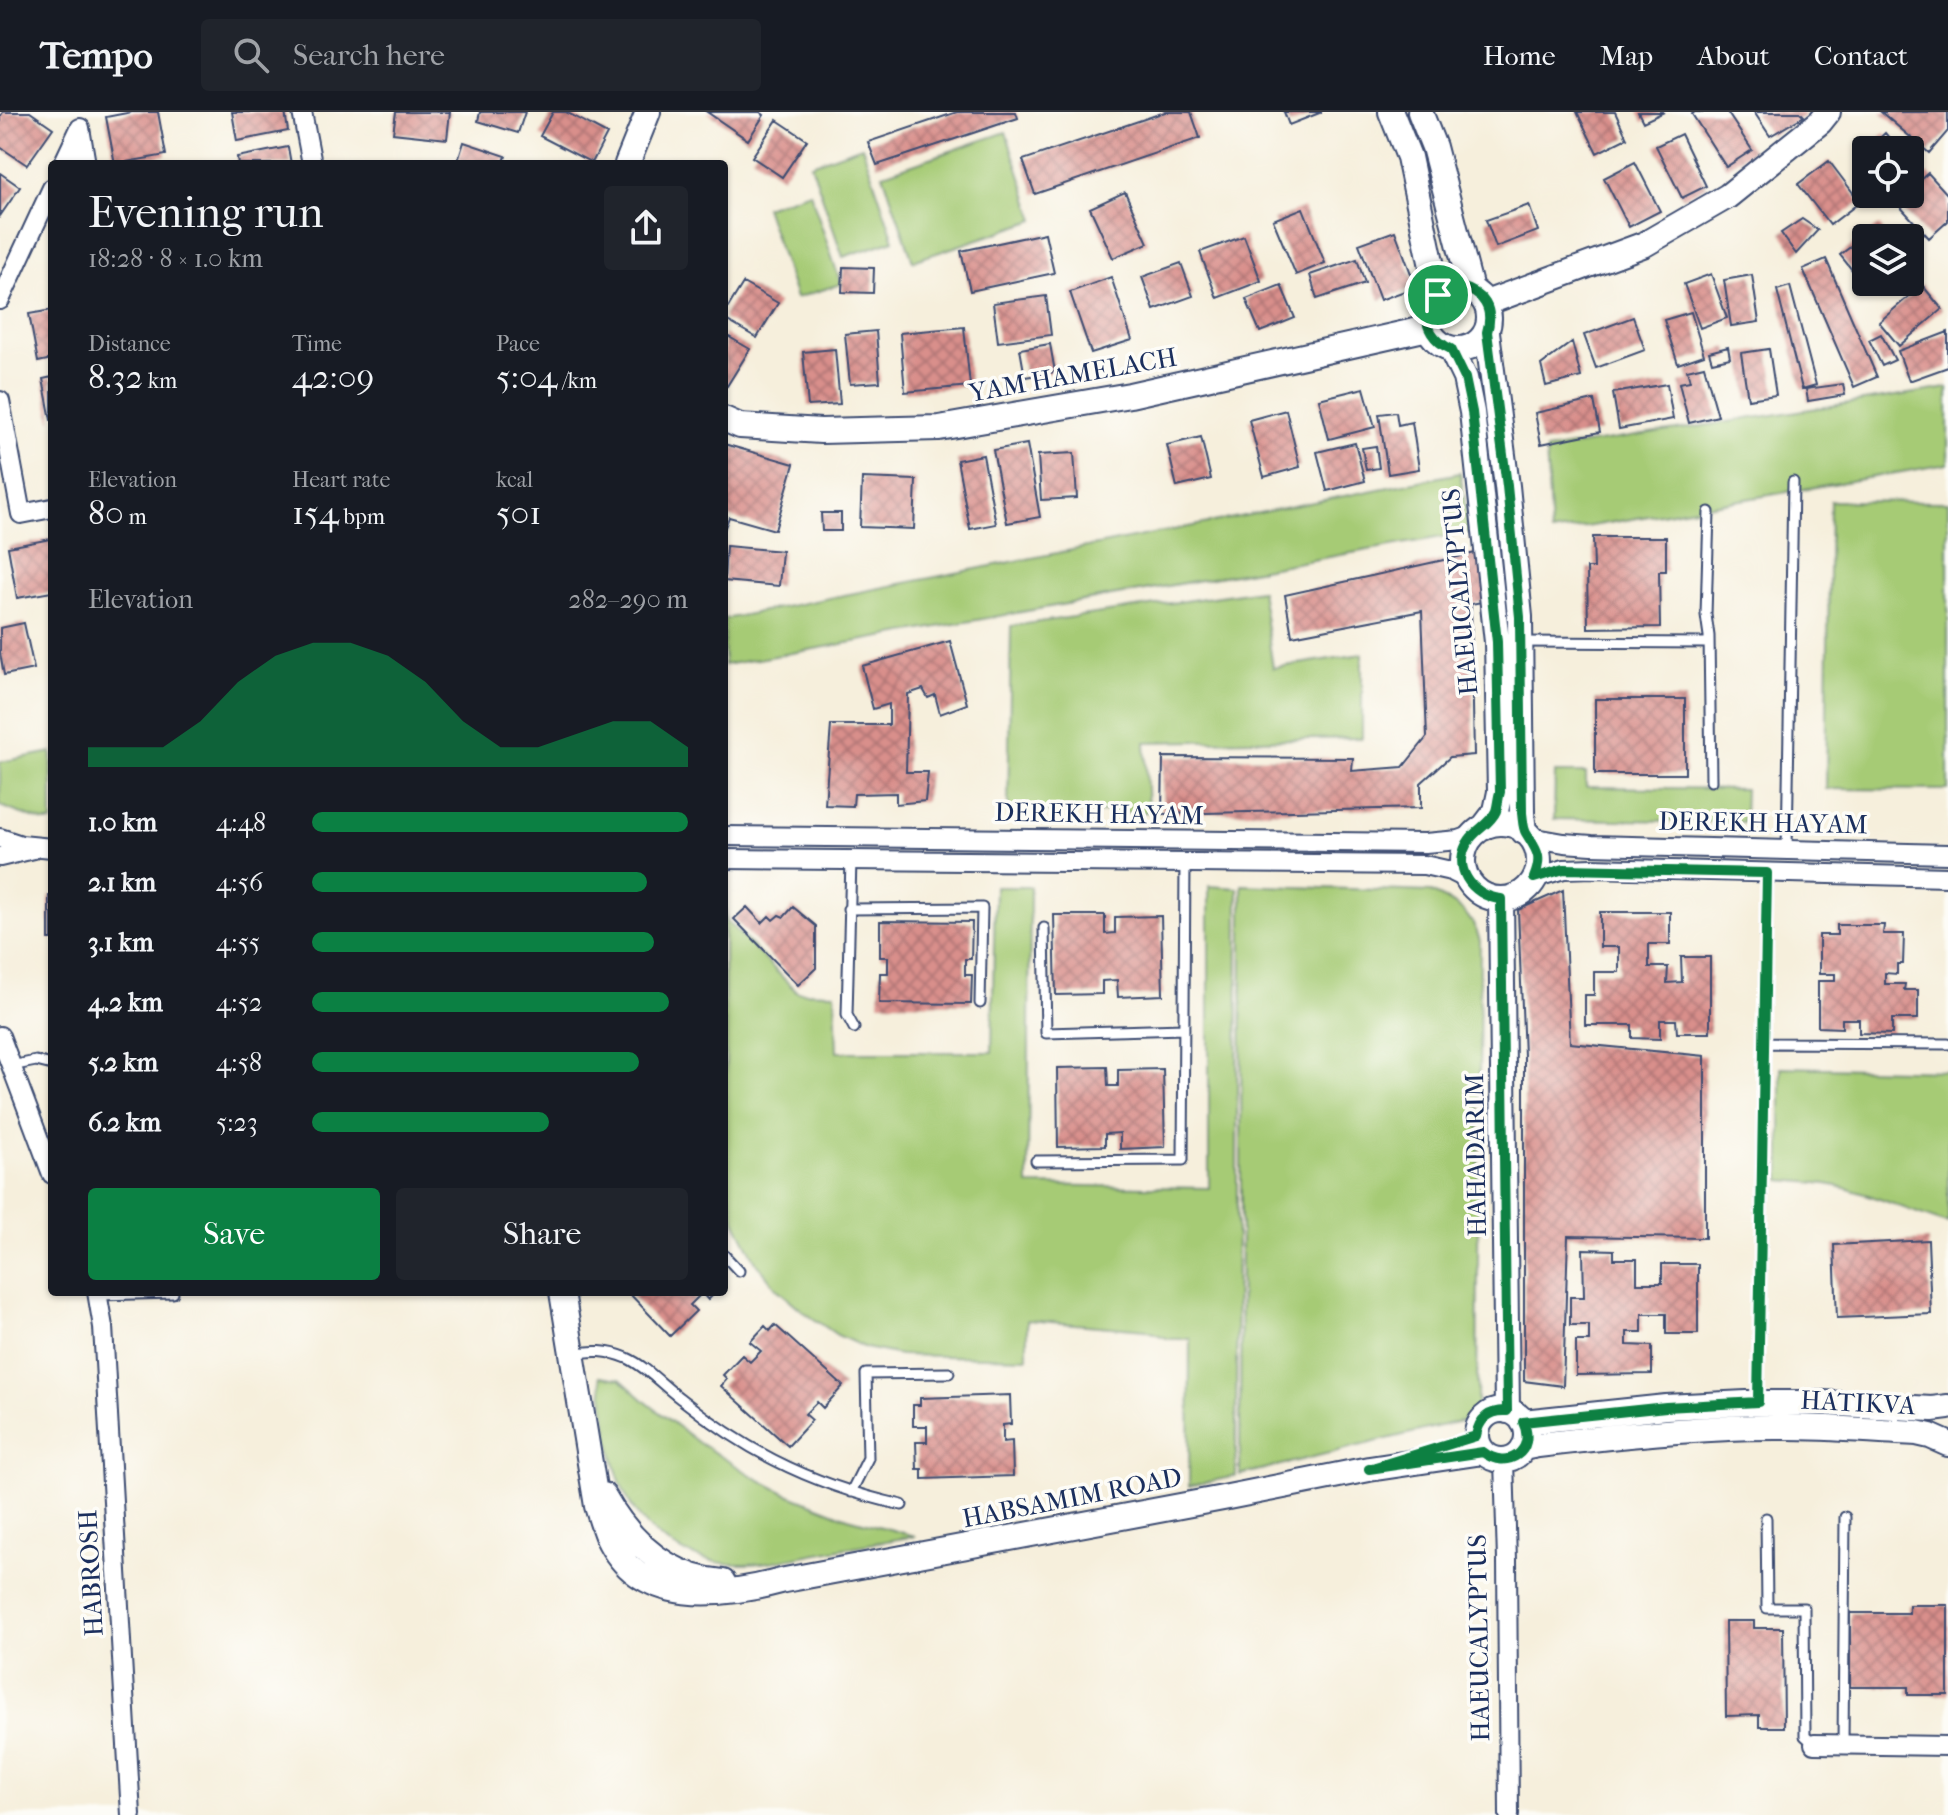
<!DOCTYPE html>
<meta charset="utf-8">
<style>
body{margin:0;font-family:"IM FELL French Canon",serif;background:#20242c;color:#f1f3f6;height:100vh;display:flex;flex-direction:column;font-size:30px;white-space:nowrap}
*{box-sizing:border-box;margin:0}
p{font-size:26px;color:#9ea1a6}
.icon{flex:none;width:44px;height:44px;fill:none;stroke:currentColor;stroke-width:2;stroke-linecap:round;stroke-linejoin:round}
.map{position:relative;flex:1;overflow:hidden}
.drawer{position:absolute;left:48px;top:48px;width:680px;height:1136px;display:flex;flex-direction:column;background:#171b24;border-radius:8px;box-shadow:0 2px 6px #0004}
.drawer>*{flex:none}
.controls{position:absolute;left:1852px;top:24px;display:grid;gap:16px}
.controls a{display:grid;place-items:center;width:72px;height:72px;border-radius:8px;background:#171b24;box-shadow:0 2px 6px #0004;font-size:40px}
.pin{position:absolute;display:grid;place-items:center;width:68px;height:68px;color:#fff;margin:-34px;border:4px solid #fff;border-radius:50%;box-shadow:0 2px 8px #0007}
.round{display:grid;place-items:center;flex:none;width:84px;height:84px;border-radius:8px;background:#20242c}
.headline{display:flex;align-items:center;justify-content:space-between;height:136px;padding:0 40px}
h1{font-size:44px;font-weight:600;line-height:60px}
.stats{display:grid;grid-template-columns:repeat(3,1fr);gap:12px;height:136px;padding:8px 40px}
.stats div{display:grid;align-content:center}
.stats b{font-size:34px;font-weight:600}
.stats small{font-size:22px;font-weight:400}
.stats p{font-size:22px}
.chart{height:224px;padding:16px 40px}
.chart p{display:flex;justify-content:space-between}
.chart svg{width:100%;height:144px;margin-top:8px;fill:#0b8043;opacity:.7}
.cta{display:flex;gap:16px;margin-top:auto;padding:16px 40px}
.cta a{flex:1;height:92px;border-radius:8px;background:#0b8043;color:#fff;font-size:32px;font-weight:600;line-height:92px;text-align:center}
.cta a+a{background:#20242c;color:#f1f3f6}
ul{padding:0 40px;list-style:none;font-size:26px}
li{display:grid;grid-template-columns:128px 96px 1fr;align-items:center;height:60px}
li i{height:20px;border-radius:10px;background:#0b8043}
header{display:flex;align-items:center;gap:48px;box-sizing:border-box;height:112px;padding:0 40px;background:#171b24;border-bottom:2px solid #363941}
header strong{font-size:38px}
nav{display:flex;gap:44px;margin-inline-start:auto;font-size:28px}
.search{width:560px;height:72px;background:#20242c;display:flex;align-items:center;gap:20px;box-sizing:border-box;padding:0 28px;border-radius:8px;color:#9ea1a6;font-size:30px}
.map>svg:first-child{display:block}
</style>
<header>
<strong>Tempo</strong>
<div class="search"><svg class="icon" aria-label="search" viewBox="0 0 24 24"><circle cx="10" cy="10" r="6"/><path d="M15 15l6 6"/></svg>Search here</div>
<nav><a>Home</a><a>Map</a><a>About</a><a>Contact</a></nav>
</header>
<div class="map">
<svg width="1948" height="1703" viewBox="0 0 1948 1703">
<defs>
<pattern id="building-cross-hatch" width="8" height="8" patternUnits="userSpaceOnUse" patternTransform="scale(2)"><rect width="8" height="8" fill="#d98f8b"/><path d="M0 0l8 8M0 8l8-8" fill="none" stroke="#af7575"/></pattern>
</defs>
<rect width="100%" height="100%" fill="#fdfcf7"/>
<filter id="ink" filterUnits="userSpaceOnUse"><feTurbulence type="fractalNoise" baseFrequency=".0125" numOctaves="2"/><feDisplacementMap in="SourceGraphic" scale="16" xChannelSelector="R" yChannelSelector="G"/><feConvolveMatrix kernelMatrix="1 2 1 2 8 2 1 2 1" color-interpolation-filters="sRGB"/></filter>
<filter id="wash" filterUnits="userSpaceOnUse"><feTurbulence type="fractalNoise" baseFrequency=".006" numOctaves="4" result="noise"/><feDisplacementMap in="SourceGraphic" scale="32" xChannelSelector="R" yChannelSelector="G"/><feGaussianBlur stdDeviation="1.8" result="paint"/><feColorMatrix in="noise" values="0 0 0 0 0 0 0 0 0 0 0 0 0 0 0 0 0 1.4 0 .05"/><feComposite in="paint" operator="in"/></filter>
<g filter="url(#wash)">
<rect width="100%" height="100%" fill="#f6efdc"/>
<path fill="#a6cb75" stroke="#607d6a" stroke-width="2" d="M 1006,20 L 1035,108 L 913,149 L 883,62 Z
M 862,34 L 894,128 L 843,145 L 811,52 Z
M 810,80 L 841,172 L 796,186 L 765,95 Z
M 1948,276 L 1948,352 L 1551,421 L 1546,338 Z
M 1460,361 L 1470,420 L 724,553 L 724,507 Z
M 1830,389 L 1948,390 L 1948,678 L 1826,677 Z
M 1261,478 L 1273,556 L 1362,542 L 1362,626 L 1145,630 L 1148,700 L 1008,700 L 1011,514 Z
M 52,640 L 52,710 L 44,710 L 0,694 L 0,650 Z
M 1555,661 L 1586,661 L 1586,675 L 1745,677 L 1744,710 L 1554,707 Z
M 724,773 L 726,808 L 797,880 L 835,881 L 837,940 L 992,940 L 995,775 L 1030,775 L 1028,1073 L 1209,1076 L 1209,774 L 1238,776 L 1236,1364 L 1189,1374 L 1190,1227 L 1169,1227 L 1146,1218 L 1027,1208 L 1027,1246 L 900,1243 L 866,1236 L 837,1223 L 804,1200 L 777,1177 L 756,1150 L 735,1109 L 724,1056 L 726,910 L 724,910 Z
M 1242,773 L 1430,780 C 1455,790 1473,802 1480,829 L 1477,1305 L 1240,1363 Z
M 1781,955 L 1948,959 L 1948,1111 C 1909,1100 1872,1081 1832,1073 C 1815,1070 1797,1070 1781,1068 Z
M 600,1264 L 620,1267 L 646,1290 L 699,1331 L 756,1366 L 785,1381 L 848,1406 L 915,1424 C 882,1430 850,1435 818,1441 C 794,1445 770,1452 746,1452 C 691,1454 640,1424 621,1372 C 608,1338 606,1299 600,1264 Z"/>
<g id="blocks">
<path fill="url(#building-cross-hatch)" d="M 3,0 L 30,0 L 53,16 L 27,53 L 0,35 L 0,5 Z
M 132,0 L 158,0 L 166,43 L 115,52 L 106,5 Z
M 232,0 L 285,0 L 288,19 L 237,29 Z
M 396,0 L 450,0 L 447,27 L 393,21 Z
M 480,0 L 525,0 L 518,21 L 478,9 Z
M 553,0 L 566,0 L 607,22 L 592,51 L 540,24 Z
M 707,0 L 760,0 L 764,3 L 748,28 Z
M 957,0 L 1016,0 L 1018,6 L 877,53 L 868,30 Z
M 1165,0 L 1191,0 L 1200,26 L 1035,82 L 1023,48 Z
M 1284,0 L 1322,0 L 1289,13 Z
M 1577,0 L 1615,0 L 1627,26 L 1597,41 Z
M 1638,0 L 1664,0 L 1643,10 Z
M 1695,0 L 1727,0 L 1752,38 L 1726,55 L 1692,2 Z
M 1754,0 L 1800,0 L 1804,4 L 1770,24 Z
M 1881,0 L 1948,0 L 1948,19 L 1929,41 Z
M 777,8 L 807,28 L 782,65 L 752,45 Z
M 1885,21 L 1899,38 L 1867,38 Z
M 1681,22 L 1706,74 L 1682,86 L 1656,34 Z
M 464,30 L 506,44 L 503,52 L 457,52 Z
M 288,35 L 291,52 L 238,52 L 237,45 Z
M 1829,49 L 1860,90 L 1830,113 L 1798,72 Z
M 1635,50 L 1660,99 L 1629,115 L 1604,66 Z
M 0,61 L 20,75 L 0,104 Z
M 1928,61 L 1948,83 L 1948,109 L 1929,126 L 1896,90 L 1905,82 L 1910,82 L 1910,77 Z
M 1125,80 L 1148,131 L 1113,146 L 1090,96 Z
M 1529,93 L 1538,119 L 1496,135 L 1486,108 Z
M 1303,96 L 1325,151 L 1296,163 L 1273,108 Z
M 1802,107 L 1818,118 L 1796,142 L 1781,121 Z
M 1879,113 L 1888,126 L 1866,126 L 1866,170 L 1881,170 L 1869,179 L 1840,143 Z
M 1395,119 L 1416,175 L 1380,188 L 1359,132 Z
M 1045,121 L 1054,161 L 970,179 L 961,139 Z
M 1244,124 L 1261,169 L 1217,186 L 1200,140 Z
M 1357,147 L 1365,171 L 1317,187 L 1310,163 Z
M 1826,147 L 1877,265 L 1854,275 L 1803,157 Z
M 1181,151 L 1193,184 L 1154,198 L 1142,165 Z
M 843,155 L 874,156 L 873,181 L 842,180 Z
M 1711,162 L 1727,206 L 1700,216 L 1684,172 Z
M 1752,163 L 1759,210 L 1731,214 L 1724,168 Z
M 1111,165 L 1132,228 L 1091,241 L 1070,180 Z
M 743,171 L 778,191 L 757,226 L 724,207 L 724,202 Z
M 1281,173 L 1295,206 L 1260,220 L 1246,187 Z
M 1922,173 L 1942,197 L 1899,234 L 1879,210 Z
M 1790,174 L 1816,273 L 1802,277 L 1777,178 Z
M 1046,184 L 1051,223 L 998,230 L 993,191 Z
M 52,198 L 52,247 L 38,250 L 29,202 Z
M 1691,200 L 1704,243 L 1678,252 L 1664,208 Z
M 1633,205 L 1645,238 L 1596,256 L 1584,223 Z
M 964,215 L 970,274 L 905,280 L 900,221 Z
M 876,219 L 880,270 L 850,272 L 845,222 Z
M 1948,220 L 1948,255 L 1909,269 L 1898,239 Z
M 724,222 L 750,237 L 727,274 L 724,272 Z
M 1881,222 L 1895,248 L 1882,254 L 1869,228 Z
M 1572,230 L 1581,265 L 1546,274 L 1541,253 Z
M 1050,232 L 1055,260 L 1025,265 L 1020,237 Z
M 1728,235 L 1730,246 L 1712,250 L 1709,240 Z
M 835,237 L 840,292 L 808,294 L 803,240 Z
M 1769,237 L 1776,283 L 1748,287 L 1741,241 Z
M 1704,254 L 1718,304 L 1689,311 L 1679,271 L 1690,269 L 1687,258 Z
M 52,265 L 52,308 L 51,308 L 43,267 Z
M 1667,272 L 1673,307 L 1619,317 L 1613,281 Z
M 1843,272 L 1845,283 L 1808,289 L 1806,277 Z
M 1364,276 L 1375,315 L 1329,327 L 1319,287 Z
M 1594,288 L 1600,320 L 1541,332 L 1535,301 Z
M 1286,298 L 1300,355 L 1264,365 L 1249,308 Z
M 1396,300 L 1398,313 L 1412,310 L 1419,357 L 1388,362 L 1379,302 Z
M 1201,325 L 1211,367 L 1177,375 L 1167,333 Z
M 1355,331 L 1365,369 L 1327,379 L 1317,340 Z
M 724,332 L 794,352 L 775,418 L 729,405 L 724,418 Z
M 1027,332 L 1040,405 L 1007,411 L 993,338 Z
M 1376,334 L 1379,356 L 1366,358 L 1362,336 Z
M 1074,341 L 1077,386 L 1041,388 L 1038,343 Z
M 983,343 L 996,412 L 970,417 L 957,348 Z
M 862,366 L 916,368 L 914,417 L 860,415 Z
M 821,401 L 841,401 L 841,419 L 822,419 Z
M 1593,425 L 1666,425 L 1666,459 L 1659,459 L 1660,515 L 1588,516 L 1587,456 L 1594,456 Z
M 51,427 L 52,480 L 17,486 L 8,435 Z
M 726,434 L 782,439 L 779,474 L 724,469 Z
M 1480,440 L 1487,489 L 1471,492 L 1474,643 L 1450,645 L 1421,671 L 1421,696 L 1162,702 L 1163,645 L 1353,646 L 1352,659 L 1403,655 L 1427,625 L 1422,499 L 1292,524 L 1285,483 Z
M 24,511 L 34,557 L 4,563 L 0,541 L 0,516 Z
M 950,529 L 967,592 L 940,602 L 935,583 L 928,586 L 923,577 L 908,582 L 906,660 L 928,660 L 925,689 L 896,692 L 896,681 L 854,682 L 853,694 L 825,693 L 831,613 L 889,613 L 889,592 L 873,597 L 862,554 Z
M 1595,587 L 1685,587 L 1685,662 L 1595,662 Z
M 1563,778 L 1570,931 L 1705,944 L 1705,1126 L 1568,1124 L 1563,1274 L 1524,1269 L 1524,944 L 1518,798 Z
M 49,784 L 52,784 L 52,827 L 49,827 Z
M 747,795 L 762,811 L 769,804 L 773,808 L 779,803 L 784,805 L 793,795 L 816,814 L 816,856 L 798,873 L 734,807 Z
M 1600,800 L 1670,800 L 1670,832 L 1649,832 L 1649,855 L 1668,855 L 1667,871 L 1682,870 L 1681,845 L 1710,845 L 1710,921 L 1677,921 L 1676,908 L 1660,908 L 1660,927 L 1632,926 L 1632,913 L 1585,913 L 1585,883 L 1594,883 L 1594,860 L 1619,860 L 1619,835 L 1600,835 Z
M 1054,803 L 1105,803 L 1105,822 L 1115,821 L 1115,805 L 1161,804 L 1163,883 L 1118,885 L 1117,868 L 1102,869 L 1102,882 L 1056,883 Z
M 880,809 L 972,810 L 971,847 L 965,847 L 965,863 L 972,863 L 971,892 L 879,891 L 880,861 L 888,861 L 888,845 L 880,845 Z
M 1837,813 L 1884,813 L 1883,822 L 1904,822 L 1903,852 L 1897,852 L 1897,862 L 1885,861 L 1885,872 L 1905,872 L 1904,878 L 1918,878 L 1918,907 L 1892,907 L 1892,922 L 1859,921 L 1859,907 L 1842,907 L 1842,916 L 1818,915 L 1818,869 L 1835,869 L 1835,862 L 1819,862 L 1819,823 L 1837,823 Z
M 1107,955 L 1108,974 L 1118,974 L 1118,958 L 1163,957 L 1165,1035 L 1120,1037 L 1120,1021 L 1105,1022 L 1105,1034 L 1058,1035 L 1057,956 Z
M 1928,1128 L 1931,1202 L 1837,1206 L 1834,1133 Z
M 1583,1137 L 1614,1138 L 1614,1147 L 1637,1147 L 1637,1171 L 1662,1171 L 1662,1152 L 1698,1152 L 1698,1222 L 1666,1222 L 1666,1202 L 1642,1202 L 1642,1220 L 1627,1220 L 1627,1233 L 1652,1234 L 1652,1262 L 1576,1263 L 1576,1229 L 1589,1229 L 1589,1213 L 1570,1213 L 1570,1185 L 1584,1185 Z
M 628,1180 L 716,1180 L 708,1188 L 702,1181 L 690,1193 L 696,1199 L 670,1224 Z
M 775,1213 L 843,1274 L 823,1296 L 817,1290 L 805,1302 L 812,1308 L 788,1334 L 721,1274 L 727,1267 L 723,1263 L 742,1243 L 750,1250 L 761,1239 L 750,1230 L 765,1214 L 770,1219 Z
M 1010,1283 L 1011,1312 L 1003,1313 L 1003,1330 L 1012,1329 L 1013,1364 L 922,1367 L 922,1357 L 917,1357 L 916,1330 L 927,1330 L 927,1314 L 913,1314 L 913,1293 L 920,1293 L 920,1286 Z
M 1909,1493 L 1948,1493 L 1948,1583 L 1908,1583 L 1908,1575 L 1850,1575 L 1850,1501 L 1909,1501 Z
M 1725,1509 L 1754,1509 L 1754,1516 L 1783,1516 L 1784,1615 L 1759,1615 L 1759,1603 L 1726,1604 Z"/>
</g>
</g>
<g filter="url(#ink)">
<use href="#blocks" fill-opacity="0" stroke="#3c4c71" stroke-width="2"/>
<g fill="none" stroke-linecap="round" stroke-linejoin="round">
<g stroke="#3c4c71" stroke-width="13">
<path id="service" d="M 1709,400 L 1706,503 L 1709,524 L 1711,669
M 1520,530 L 1709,531
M 1787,738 L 1793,370
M 851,747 L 847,903 L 854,916
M 848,797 L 982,796 L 980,891
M 1044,816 L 1046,921 L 1184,917
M 1764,931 L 1948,932
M 11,954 L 36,949 L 52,953
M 1036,1049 L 1183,1048 L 1185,751
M 724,1143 L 739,1159
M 98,1183 L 173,1181
M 572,1242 C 592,1238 608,1238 627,1246 C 647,1255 663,1274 681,1287 C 710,1310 741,1331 774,1348 C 815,1369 857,1383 902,1393
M 1758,1289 L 1767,761
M 851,1380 L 868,1346 L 866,1262 L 949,1261
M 1766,1406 L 1767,1496 L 1804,1496 L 1805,1624 L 1814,1632
M 1843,1632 L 1845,1405"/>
</g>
<g stroke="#3c4c71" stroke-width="22">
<path id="minor" d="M 302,0 L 312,52
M 63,52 L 80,16 L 86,52
M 0,188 L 52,76
M 0,289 L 21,402 L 52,396
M 724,724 L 1425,731 L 1459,728 L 1473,723
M 1530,725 L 1564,731 L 1592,733 L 1948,742
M 0,726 L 21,733 L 52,736
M 0,745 L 34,737
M 724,747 L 1424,753 L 1451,759 L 1467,767
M 1534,766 L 1564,757 L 1592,756 L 1948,765
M 0,924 L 52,1062
M 97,1180 L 103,1215 L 131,1703
M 1504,1348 L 1507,1449 L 1509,1703
M 1814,1632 L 1948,1634"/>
</g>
<g stroke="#3c4c71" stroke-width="28">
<path id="tertiary" d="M 1391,0 L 1409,45 L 1438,183
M 1420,0 L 1434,35 L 1471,177
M 627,52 L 648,0
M1427 206a31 31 0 1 1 62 0a31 31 0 1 1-62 0Z
M 1486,191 L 1645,132 L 1728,84 L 1820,10 L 1828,0
M 1487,220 L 1507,374 L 1520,505 L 1522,701 L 1524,720
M 1451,237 L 1465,266 L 1472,300 L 1497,530 L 1500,680 L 1496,699 L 1483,716
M 724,307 L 740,314 L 821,319 L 939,316 L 1130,283 L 1428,216
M1463 749a38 38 0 1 1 76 0a38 38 0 1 1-76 0Z
M 1501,787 L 1507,1299
M 562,1180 L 597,1394 C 600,1404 603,1414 607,1424 C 640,1496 722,1485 785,1468 L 1223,1386 L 1369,1357 L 1483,1340
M1477 1323a25 25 0 1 1 50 0a25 25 0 1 1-50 0Z
M 1523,1310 L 1666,1295 L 1746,1291 L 1823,1291 L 1932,1297 L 1948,1295
M 1523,1336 L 1538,1333 C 1617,1324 1697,1315 1776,1315 C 1823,1314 1870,1319 1917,1321 L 1930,1324 L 1948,1332
M 603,1383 C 629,1429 667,1466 723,1470"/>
</g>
<use href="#service" stroke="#fff" stroke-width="9"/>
<use href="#minor" stroke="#fff" stroke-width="18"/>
<use href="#tertiary" stroke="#fff" stroke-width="24"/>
</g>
</g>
<g fill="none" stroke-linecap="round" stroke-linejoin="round" filter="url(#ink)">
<g stroke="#fff" stroke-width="16">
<path id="route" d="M 1461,175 C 1484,181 1494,197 1487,220 L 1507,374 L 1520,505 L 1522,701 C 1523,708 1523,716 1526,721 C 1537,739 1543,744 1534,766 L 1564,757 L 1767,761 L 1758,1290 L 1666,1295 L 1523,1310 C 1537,1339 1507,1359 1483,1340 L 1369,1357 L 1476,1324 C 1479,1306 1490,1298 1507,1299 L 1501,787 C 1471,784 1450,754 1470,727 C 1477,717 1491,711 1496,699 C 1498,693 1498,686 1500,680 L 1497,530 L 1472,300 L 1465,266 L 1451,237 C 1415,221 1420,178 1461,175 Z"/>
</g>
<use href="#route" stroke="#0b8043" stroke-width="10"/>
</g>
<g text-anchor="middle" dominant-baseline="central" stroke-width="7" stroke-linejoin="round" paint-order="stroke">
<g font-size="26" fill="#1b2f5e" stroke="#fdfcf7">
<text transform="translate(1073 263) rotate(-10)">YAM HAMELACH</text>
<text transform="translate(1460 480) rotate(-95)">HAEUCALYPTUS</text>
<text transform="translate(1099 702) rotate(1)">DEREKH HAYAM</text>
<text transform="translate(1763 711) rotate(1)">DEREKH HAYAM</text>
<text transform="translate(1476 1043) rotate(-91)">HAHADARIM</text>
<text transform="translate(1858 1291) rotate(3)">HATIKVA</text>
<text transform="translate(1072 1386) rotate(-11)">HABSAMIM ROAD</text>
<text transform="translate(91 1461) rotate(-93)">HABROSH</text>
<text transform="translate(1479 1526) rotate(-91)">HAEUCALYPTUS</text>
</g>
</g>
</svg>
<div class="controls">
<a><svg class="icon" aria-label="locate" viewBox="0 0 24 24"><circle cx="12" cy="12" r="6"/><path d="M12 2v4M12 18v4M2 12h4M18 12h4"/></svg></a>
<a><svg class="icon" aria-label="layers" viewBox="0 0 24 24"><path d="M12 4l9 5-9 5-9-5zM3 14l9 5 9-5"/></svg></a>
</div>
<div class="pin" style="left:1438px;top:183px;background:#1e9e55"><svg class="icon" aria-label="arrive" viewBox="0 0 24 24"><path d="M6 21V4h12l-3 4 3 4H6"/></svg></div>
<section class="drawer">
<div class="headline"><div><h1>Evening run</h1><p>18:28 · 8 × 1.0 km</p></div><a class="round"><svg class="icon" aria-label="share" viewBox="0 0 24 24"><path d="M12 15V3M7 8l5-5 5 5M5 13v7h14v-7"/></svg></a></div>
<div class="stats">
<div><p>Distance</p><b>8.32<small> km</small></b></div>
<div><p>Time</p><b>42:09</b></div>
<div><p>Pace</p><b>5:04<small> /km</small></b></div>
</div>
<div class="stats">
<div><p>Elevation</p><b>80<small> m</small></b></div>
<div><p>Heart rate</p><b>154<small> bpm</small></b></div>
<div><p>kcal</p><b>501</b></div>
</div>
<div class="chart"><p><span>Elevation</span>282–290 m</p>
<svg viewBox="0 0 160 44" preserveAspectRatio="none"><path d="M0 44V38L10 38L20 38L30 30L40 18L50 10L60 6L70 6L80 10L90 18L100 30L110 38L120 38L130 34L140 30L150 30L160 38V44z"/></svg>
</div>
<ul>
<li><b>1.0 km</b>4:48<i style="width:100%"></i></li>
<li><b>2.1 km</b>4:56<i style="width:89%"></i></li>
<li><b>3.1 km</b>4:55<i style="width:91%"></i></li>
<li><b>4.2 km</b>4:52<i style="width:95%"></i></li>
<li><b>5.2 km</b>4:58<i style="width:87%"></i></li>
<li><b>6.2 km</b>5:23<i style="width:63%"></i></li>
</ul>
<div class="cta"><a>Save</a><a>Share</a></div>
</section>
</div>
